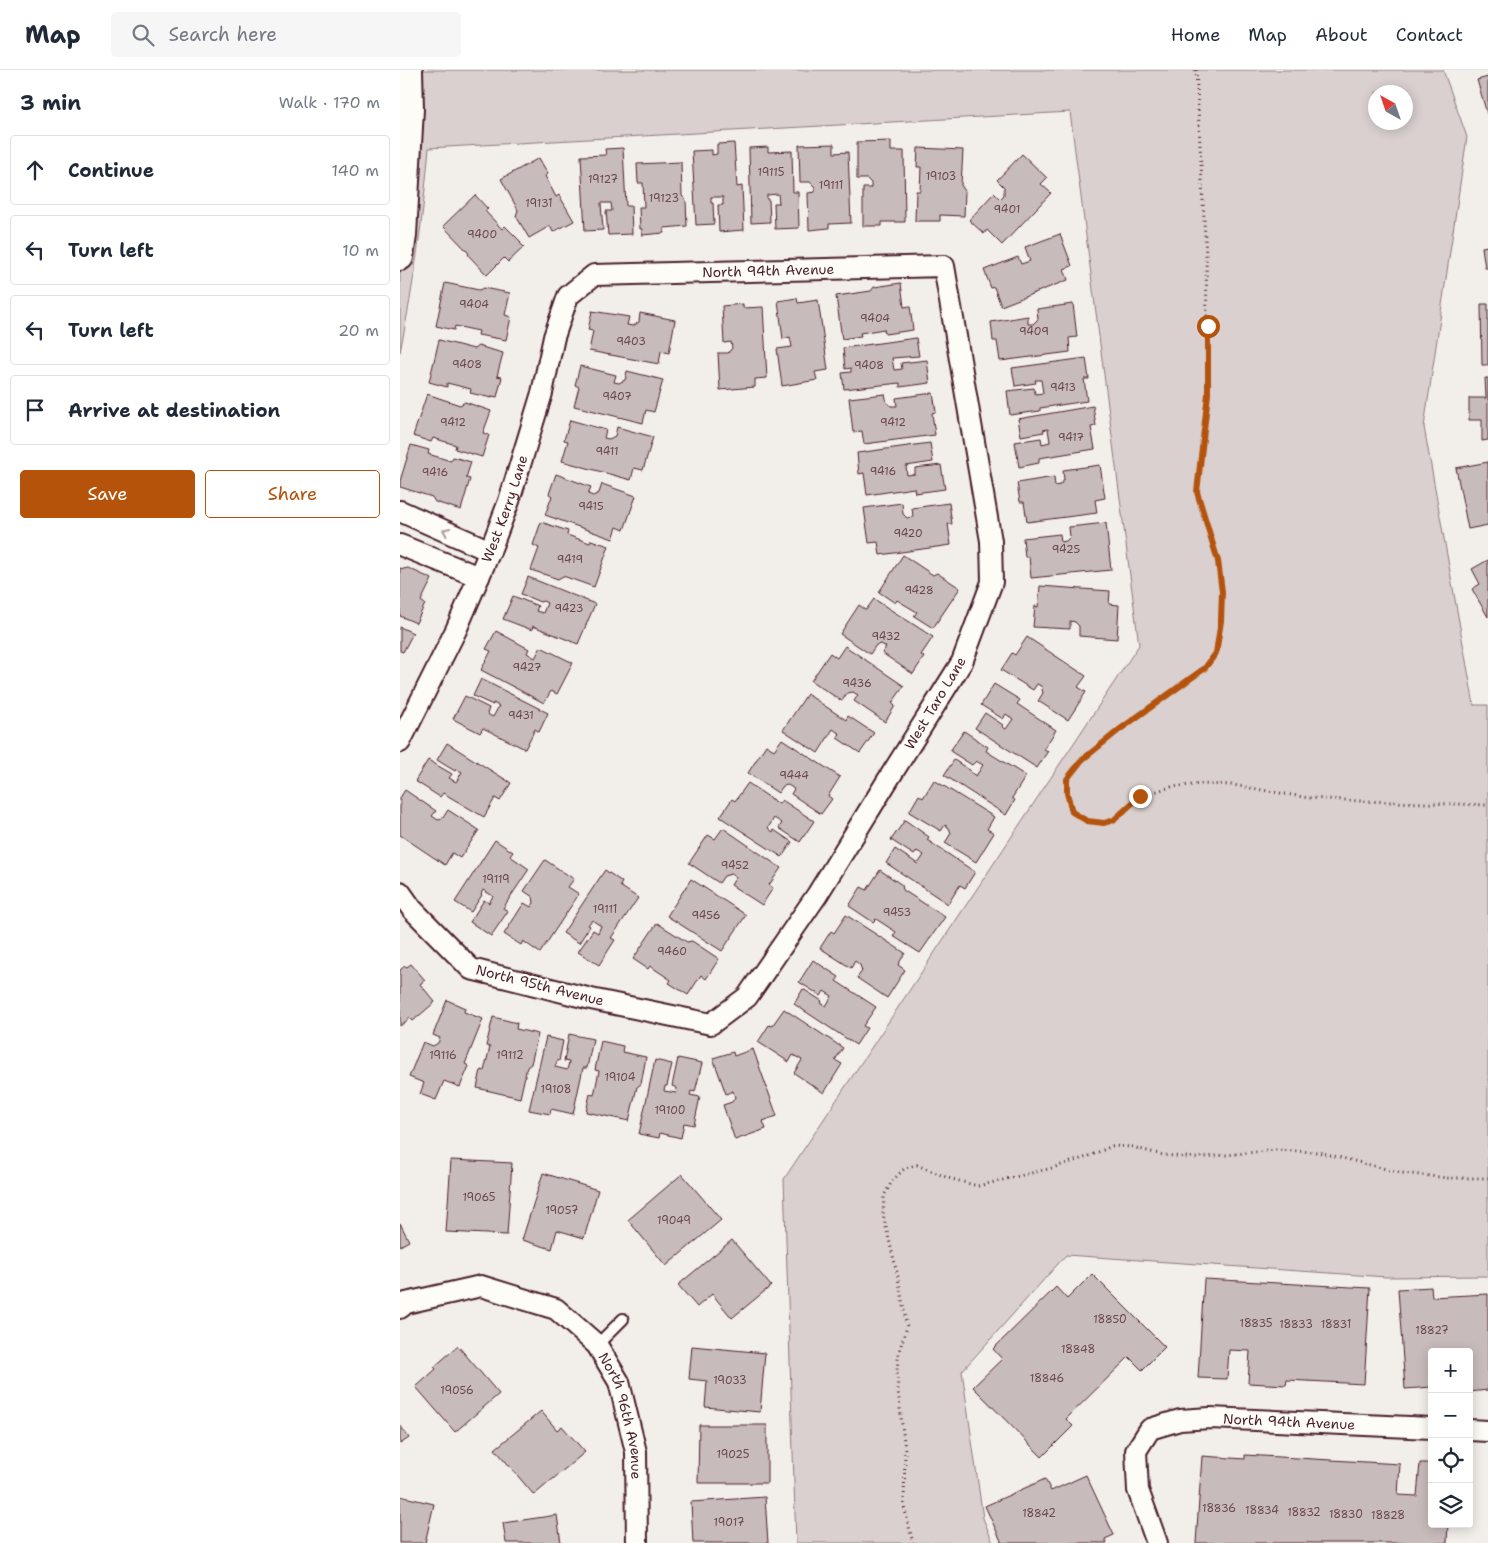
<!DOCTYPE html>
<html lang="en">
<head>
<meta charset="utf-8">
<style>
  :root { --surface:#fff; --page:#f6f6f7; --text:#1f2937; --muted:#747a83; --line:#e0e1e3; --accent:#b45309 }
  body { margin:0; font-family:"Shantell Sans",sans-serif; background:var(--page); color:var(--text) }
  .controls { position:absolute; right:15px; bottom:15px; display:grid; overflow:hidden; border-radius:5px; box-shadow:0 2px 12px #0003 }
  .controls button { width:45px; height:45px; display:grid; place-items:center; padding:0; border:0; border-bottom:1px solid var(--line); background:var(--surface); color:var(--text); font:25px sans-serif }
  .compass { position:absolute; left:968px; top:15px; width:45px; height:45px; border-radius:50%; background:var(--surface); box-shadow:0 2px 12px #0003; rotate:320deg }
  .stop { position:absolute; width:15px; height:15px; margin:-11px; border:4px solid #b45309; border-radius:50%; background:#fff }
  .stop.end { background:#b45309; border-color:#fff; box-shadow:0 1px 5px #0008 }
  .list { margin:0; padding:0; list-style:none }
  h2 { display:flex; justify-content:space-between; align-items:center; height:65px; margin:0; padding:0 20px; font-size:21px }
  h2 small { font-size:16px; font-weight:400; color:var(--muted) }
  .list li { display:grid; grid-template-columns:32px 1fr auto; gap:15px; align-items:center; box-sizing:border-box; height:70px; margin:0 10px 10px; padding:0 10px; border:1px solid var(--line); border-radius:5px }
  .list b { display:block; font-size:19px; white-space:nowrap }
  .list em { font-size:16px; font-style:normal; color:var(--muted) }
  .actions { display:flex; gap:10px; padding:15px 20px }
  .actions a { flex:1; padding:11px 0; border:1px solid var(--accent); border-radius:5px; text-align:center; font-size:18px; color:var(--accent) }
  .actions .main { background:var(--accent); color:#fff }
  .icon { flex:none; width:28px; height:28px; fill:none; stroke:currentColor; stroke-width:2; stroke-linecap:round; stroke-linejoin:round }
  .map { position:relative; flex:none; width:1088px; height:1473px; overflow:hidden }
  header { display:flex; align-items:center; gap:30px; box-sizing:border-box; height:70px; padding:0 25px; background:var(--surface); border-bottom:1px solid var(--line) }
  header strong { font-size:24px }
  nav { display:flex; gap:28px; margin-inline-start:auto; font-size:18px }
  .search { width:350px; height:45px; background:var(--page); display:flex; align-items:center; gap:12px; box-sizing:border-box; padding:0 18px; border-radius:5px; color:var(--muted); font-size:19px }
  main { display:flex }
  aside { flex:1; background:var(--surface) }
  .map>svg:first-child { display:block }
</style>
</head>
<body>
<header>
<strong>Map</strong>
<div class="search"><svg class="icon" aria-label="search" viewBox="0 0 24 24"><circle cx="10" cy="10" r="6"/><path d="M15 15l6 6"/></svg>Search here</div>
<nav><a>Home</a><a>Map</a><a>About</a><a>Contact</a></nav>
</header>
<main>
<aside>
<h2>3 min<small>Walk · 170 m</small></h2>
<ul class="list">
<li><svg class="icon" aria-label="ahead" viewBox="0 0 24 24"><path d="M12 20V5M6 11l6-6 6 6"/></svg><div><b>Continue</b></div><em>140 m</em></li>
<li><svg class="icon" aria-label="left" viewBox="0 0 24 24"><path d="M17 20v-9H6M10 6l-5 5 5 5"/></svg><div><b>Turn left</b></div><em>10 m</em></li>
<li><svg class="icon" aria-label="left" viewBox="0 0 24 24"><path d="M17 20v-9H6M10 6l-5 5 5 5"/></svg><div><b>Turn left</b></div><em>20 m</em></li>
<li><svg class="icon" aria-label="arrive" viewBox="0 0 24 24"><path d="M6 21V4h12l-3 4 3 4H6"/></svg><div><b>Arrive at destination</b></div></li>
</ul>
<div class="actions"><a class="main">Save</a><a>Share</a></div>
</aside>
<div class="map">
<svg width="1088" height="1473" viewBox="0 0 1088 1473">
  <rect width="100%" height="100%" fill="#f2efeb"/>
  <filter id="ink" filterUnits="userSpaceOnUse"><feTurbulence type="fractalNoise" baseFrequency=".02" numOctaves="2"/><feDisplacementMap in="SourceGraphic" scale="10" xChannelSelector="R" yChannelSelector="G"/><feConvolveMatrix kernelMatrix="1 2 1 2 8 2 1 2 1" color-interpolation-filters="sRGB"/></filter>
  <g filter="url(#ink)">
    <path fill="#d9d0cf" stroke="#92787d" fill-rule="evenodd" d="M0,0h1043l24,67 -43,290 50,278h14v571l-101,1 -321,-22 -104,116 21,147 10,25h-197l-12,-364 355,-534 -69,-533 -641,36c-6,69 -15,137 -29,204zM976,22h30v30h-30z"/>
    <path fill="#c8bbbb" stroke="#4a1f2b" d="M1088,7v40l-11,-37z
      M491,71v10h13l1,71h-23v4h-19v-38h8v-5l-4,-4h-10v-37z
      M334,73l3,44 5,-1 2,44 -25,2 -1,-27h5v-8h-12v6h2l1,21 -18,1 -4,-74 20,-1v5l5,-1v-10z
      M434,74v9l14,-1 3,71 -22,1v4l-20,2 -1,-37 7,-1v-5l-5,-5h-10l-1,-37z
      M368,77v5l24,-1 1,41h5l1,36 -24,1 -1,-26h5l-1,-9 -11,1v5h2l1,22 -19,1 -2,-75z
      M223,78l3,58h5l1,28 -24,1 -2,-24h6l-1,-8h-10l2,27 -18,1 -4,-75 25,-1 -1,-6z
      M518,78l45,2 -2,35 4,6 -1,25 -24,-1v6h-25l1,-30h4l1,-24h-4z
      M622,84l25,24 -6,6 10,9 -49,52 -15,-15 -3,4 -15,-14 25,-27 6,6 4,-4v-8l-7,-7z
      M139,88l9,16 -3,2 11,21 3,-2 15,26 -21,11 -3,-6 -21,12 -13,-22 2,-6 -17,-31z
      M281,92l1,34 4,4 1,26 -23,2v5l-22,2v-6h-2l-1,-22h5l-1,-24h-5l-1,-19z
      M75,125l13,14 -3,2 17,18 3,-3 16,16 -1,1 4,4 -16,15 -4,-4 -17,17 -18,-19 -1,-4 -25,-26z
      M660,164l12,32 -8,3 4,11 -67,26 -7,-19 -3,1 -7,-18 34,-13 3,7 9,-3 -5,-14z
      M1088,176v22h-3l-3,-21z
      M45,213l34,7 4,-2 27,5 -5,22 6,2 -5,23 -28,-5 1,-4 -24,-5 -1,4 -18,-4z
      M501,213l3,24 6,-1 3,24 -28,4 -1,-5 -24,4 1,3 -19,3 -6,-43 35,-5 3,-4z
      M397,228l1,5 20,-3 10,70 -13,2 2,8 -35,6 -5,-37 15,-2 -2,-10 -7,2 -5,-38z
      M343,234v4l20,-1 4,71 -12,1v8l-35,3 -2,-37h10l4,-5 -1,-6 -7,1 -2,-37z
      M673,234l4,33 -8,1 1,14 -70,9 -3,-20h-4l-2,-19 37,-6v8h5l5,-5 -1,-10z
      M1081,234h7v61h-6z
      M192,241l37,6 -2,8 6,1 6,-4 1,-9 35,7 -6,33 -8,-2 -2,13 -70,-13 4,-20 -5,-1z
      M516,268l3,18 -27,2 2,12 8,-1 -1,-6 26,-3 3,23 -30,4v-4l-56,6 -2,-16 9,-1v-4l-6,1 -2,-21z
      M39,270l35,9 4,-3 25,7 -6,23 5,1 -5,20 -5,-1v2l-22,-5 1,-4 -24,-6v4l-18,-5z
      M686,288l3,21h-5l3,22 -47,7v3l-30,4 -3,-24 27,-3 1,6 8,-1 -2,-13h-6l1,3 -21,3 -3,-18z
      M180,296l36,9 -2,7 5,1 6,-3 2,-9 36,9 -9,32 -8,-2 -3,13 -69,-17 5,-19 -4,-2z
      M1085,308h3v62l-6,1v-21h-13v-22h17z
      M533,323l3,19 -4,1 3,22 -71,9 -2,-13 -9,1 -4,-34 36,-4 2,9 4,3h6l-1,-8z
      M27,324l33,11 5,-3 26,9 -8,22 6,2 -7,22 -27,-8 1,-4 -23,-7 -2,4 -18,-6z
      M693,336l3,20 -5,1 4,22 -56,9v5l-20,4 -4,-25 26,-4 1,6 8,-2 -2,-13 -5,1 1,2 -23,4 -3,-17z
      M170,350l36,10 -2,8 5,1 6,-3 2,-9 36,10 -10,33 -9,-2 -3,12 -69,-19 6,-20 -4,-1z
      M530,373l3,19 -27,4 1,9 8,-1v-6l26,-3 4,24 -30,4 -1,-5 -47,7 -3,-22 -5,1 -2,-21z
      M11,375l18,5 -1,4 23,7 2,-4 18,5 -5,16 4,1 -9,31 -26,-8 -3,-5 -32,-10v-6z
      M1088,392v63l-20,4 -12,-61z
      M700,395l5,33 -10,2 2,13 -70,9 -3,-20h-4l-3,-19 37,-6 1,9 5,-1 4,-5 -1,-10z
      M156,404l35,13 -3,7 5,2 6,-3 3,-9 34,12 -12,34 -7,-3 -4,12 -68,-24 7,-19 -3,-2z
      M502,433l1,11 4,4 6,-1 -1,-9 37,-5 3,21h-4l3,21 -71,10 -2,-13 -9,1 -5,-35z
      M141,452l27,9 -1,4 23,8 1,-3 18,6 -15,41 -31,-11 -5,3 -27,-9 8,-22 -6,-3z
      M706,453l5,47 -80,8 -2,-21h-4l-2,-19 37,-4 1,8 5,-1 4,-4 -1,-10z
      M503,485l30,20 4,-2 23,15 -27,40 -19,-12 3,-4 -20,-12 -2,3 -16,-11z
      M1088,490v57l-16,-28 8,-5 -8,-15z
      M0,498l4,1 4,-1 24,11 -11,22 4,3 -9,19 -16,-7z
      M128,507l67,27 -17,40 -45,-18 -1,4 -29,-11 10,-23 25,10 -2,5 7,2 4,-10 -4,-2 -3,1 -19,-8z
      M640,516l70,5 -1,13 10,1 -2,34 -38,-3v-10l-4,-4 -5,-1v8l-37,-2 2,-21 3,1z
      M474,529l59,38 -12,18 3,2 -11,17 -31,-21 4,-6 -5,-3 -5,1 -6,9 -30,-20 19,-29 7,5z
      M0,557l13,6 -10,19 -3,-1z
      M96,561l33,18 -2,4 8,5 6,-11 32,16 -16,31 -6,-3 -7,12 -63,-33 10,-19 -5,-2z
      M627,567l59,39 -8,11 8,5 -18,28 -30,-19 5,-8 -2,-7 -4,-2 -4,6 -32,-20 11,-17 3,2z
      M445,576l59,40 -12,17 3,3 -10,16 -31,-21 4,-6 -5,-3 -6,1 -5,8 -31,-20 19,-28 7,5z
      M81,609l67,34 -9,19 -4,-3 -10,20 -42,-21 -3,5 -27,-14 12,-23 24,12 -2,6 6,3 6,-11 -6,-3v2l-20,-9z
      M594,614l26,16 -3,4 39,26 -12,19 4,2 -11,17 -62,-40 10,-15 18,12 -1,2 4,2 7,-10 -7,-5 -3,5 -22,-14z
      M407,624l39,26 2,-4 26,17 -14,20 -23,-15 3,-4 -7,-5 -15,24 -35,-23z
      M564,661l24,16 -2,4 40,25 -14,22 3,2 -9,15 -62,-40 10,-15 17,11 -1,1 6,4 7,-11 -7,-4 -4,4 -22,-14z
      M382,669l58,38 -12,19 4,3 -11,15 -30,-20 3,-5 -6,-4 -5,1 -5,7 -30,-20 18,-28 8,5z
      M47,673l64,40 -11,18 -5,-3 -11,19 -41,-24 -3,4 -25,-16 13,-21 24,14 -3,4 7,4 6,-10 -6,-3 -1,2 -18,-11z
      M534,710l60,37 -7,12 7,4 -18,29 -31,-19 6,-10 -2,-5 -4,-3 -4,6 -32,-19 10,-17 4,3z
      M348,713l31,21 3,-4 32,21 -14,21 -21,-14 3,-5 -8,-5 -6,10 5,4 1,-2 18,12 -10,15 -62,-40 12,-18 3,2z
      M5,720l31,21 -4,5 6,4 4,-1 6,-9 31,20 -19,28 -8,-5 -7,12 -45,-30v-37z
      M505,750l24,17 -2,3 48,32 -10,16 -5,-3 -12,19 -62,-41 9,-14 23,15 6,-9 -7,-4 -3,4 -23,-15z
      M323,758l58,40 -12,17 4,3 -11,17 -31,-20 5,-8 -5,-3 -7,2 -5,7 -30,-20 19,-28 7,4z
      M95,770l18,12 -3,4 19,13 -26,39 5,3 -17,25 -21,-14 14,-22 5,3 4,-7 -10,-6 -2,4 1,1 -11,17 -16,-10z
      M145,790l29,19 -6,8 11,7 -39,59 -17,-12 -2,4 -17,-11 20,-31 7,4 3,-4 -1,-6 -9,-6z
      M205,800l17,12 -2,4 18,12 -27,40 4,2 -16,25 -21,-13 15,-22 5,3 3,-7 -9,-6 -4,5 2,1 -11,17 -16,-10z
      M480,800l22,15 1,5 42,27 -25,36 -27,-17 3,-4 -20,-13 -3,3 -24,-16 12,-19 6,3z
      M291,809l55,36 -24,36 -55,-35z
      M446,845l59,38 -7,12 7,5 -18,28 -30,-20 5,-7 -2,-6 -5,-4 -4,7 -31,-20 11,-17 3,2z
      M257,853l30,19 5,-1 27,18 -13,20 -5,-4 -13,20 -19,-12 2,-3 -21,-14 -2,3 -15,-10z
      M413,890l26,17 -3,4 40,26 -13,19 4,2 -11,17 -62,-41 9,-15 19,12 -1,2 5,3 6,-10 -8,-5 -3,5 -22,-14z
      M11,894l14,16 -5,4 15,18 -22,19 -3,-3 -10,8v-56l5,-4 2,1z
      M47,930l18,8 -1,4 19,7 -18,45 4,2 -9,21 -16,-6 -8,19 -16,-6 4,-11 -15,-6 14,-35 10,4 5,-3 2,-5 -7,-3z
      M384,939l59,39 -8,12 7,4 -18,29 -30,-20 8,-13 -9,-5 -4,7 -31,-20 11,-17 3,1z
      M93,947l24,6 -1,6 22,5 -7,30 -4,3 -7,31 -43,-10 4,-18 3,1 6,-24 -4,-1z
      M169,964l24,5 -6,29h-4l-10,46 -22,-5 -1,5 -21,-4 17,-73 17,4 -4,20h-2l-2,6 12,3 2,-8 -5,-1z
      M201,971l22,5 -1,6 24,5 -5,27 -4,3 -8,34 -43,-9 4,-18 4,1 5,-24 -4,-1z
      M353,979l24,67 -14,5 3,8 -31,11 -12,-35 9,-3 3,-5 -2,-6 -7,3 -13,-36 20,-6 1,4z
      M278,988l24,5 -7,29 -4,-1 -1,4 10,2 -6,28 -10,-2 -3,15 -21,-5 -1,5 -20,-4 16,-74 17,4 -5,22h-2l-1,5 12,2 1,-5 -5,-2z
      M51,1090l61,3 -5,72 -61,-3z
      M143,1103l55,17 -14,48 -27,-8 -5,19 -30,-9z
      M282,1104l39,46 -55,46 -38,-46z
      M0,1153l9,18 -9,5z
      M332,1170l39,46 -39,32 -20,-24 -15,13 -19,-22z
      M692,1204l73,73 -23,23 -13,-13 -63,62 7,7 -31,31 -69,-70 29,-28 -9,-10 63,-62 11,12z
      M804,1209l166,9 -6,96 -77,-4 -1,5 -38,-2 2,-32 -21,-1 -2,29 -29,-1z
      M1031,1217l1,10 56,-3v96l-19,2v-40h-37v35l-27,2 -7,-100z
      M58,1276l41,48 -44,38 -39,-45 20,-18 -2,-2z
      M292,1276l73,7 -5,59 -55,-5 2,-26 -18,-2z
      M141,1341l16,19 5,-4 23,26 -51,43 -39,-46z
      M0,1355l9,13 -9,6z
      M299,1355h68v58h-69z
      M845,1385l155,9 -2,31 19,1 3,-33h12v61h16l-1,19h-251l6,-87 43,3z
      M686,1405l28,60 -9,4 2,4h-105l-17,-37 60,-27 6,12z
      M0,1426l34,8 -9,39h-25z
      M365,1427l3,46h-75l-2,-41z
      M157,1445l4,28h-55l-3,-20z"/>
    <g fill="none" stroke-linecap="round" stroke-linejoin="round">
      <g stroke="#4a1f2b" stroke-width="14">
        <path id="service" d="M197,1275l26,-26"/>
      </g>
      <g stroke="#4a1f2b" stroke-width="24">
        <g id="minor">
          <path d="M0,441l90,40"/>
          <path d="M0,475l79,32"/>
          <path id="s1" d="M0,672l56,-112 34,-79 19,-50 33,-108 12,-56 14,-41 26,-21 350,-9 47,275 1,41 -30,80 -76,121 -69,112 -70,102 -36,27 -120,-25 -120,-30 -59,-60 -12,-17"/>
          <path id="s2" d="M0,1238l6,-5 75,-17 75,23 41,36 22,37 17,70 1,91"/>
          <path d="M1069,1360l19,1"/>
          <path id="s3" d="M757,1473l-19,-53 -2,-39 14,-22 30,-9 30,-2 222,10"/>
        </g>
      </g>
      <g stroke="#4a1f2b" stroke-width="30">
        <path id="tertiary" d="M0,187l3,-22 7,-126 -1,-39"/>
      </g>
      <path stroke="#4a1f2b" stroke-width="3" stroke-dasharray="1 4" stroke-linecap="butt" d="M796,0l10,186 2,138 -11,98 21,69 4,31 -1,29 -5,32 -11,15 -86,62 -37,30 -15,19v14l6,19 14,9 17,2 11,-3 25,-24 31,-9 30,-3 32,1 76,13 52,3 127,4
        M513,1473l-9,-37 1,-56 -7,-59 -1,-21 2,-19 8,-24 -10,-55 -14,-57 1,-19 8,-15 13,-13 12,-3 31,13 30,8 74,-18 35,-11 25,-11 20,1 31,8 33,3 80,-8 42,2 84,21 46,5h40"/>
      <use href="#service" stroke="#fdfcf7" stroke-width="10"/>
      <use href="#minor" stroke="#fdfcf7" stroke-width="20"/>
      <use href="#tertiary" stroke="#fdfcf7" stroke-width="26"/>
    </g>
    <defs><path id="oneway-chevron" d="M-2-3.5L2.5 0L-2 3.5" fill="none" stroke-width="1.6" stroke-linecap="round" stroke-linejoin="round" transform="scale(1.25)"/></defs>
    <use stroke="#ac999b" href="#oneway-chevron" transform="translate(46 461) rotate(-156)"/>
  </g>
  <g fill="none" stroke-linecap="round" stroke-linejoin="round" filter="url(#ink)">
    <path stroke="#b45309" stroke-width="6" d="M740,726l-26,24 -10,3 -17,-2 -15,-9 -5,-19v-14l15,-19 37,-30 86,-62 11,-15 5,-32 1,-29 -4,-31 -21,-69 11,-98v-68"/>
  </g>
  <g text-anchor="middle" stroke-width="4.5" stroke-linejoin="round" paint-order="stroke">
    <g font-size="11" fill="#6a464f">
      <text x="371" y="106">19115</text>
      <text x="541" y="110">19103</text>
      <text x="203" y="113">19127</text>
      <text x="431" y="119">19111</text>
      <text x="264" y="132">19123</text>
      <text x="139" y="137">19131</text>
      <text x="607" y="143">9401</text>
      <text x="82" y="168">9400</text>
      <text x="74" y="238">9404</text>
      <text x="475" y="252">9404</text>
      <text x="634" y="265">9409</text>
      <text x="231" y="275">9403</text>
      <text x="67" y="298">9408</text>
      <text x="469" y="299">9408</text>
      <text x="663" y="321">9413</text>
      <text x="217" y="330">9407</text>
      <text x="53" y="356">9412</text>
      <text x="493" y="356">9412</text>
      <text x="671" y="371">9417</text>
      <text x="207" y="385">9411</text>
      <text x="483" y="405">9416</text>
      <text x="35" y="406">9416</text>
      <text x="191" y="440">9415</text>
      <text x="508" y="467">9420</text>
      <text x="666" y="483">9425</text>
      <text x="170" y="493">9419</text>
      <text x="519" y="524">9428</text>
      <text x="169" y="542">9423</text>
      <text x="486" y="570">9432</text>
      <text x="127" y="601">9427</text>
      <text x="457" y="617">9436</text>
      <text x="121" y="649">9431</text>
      <text x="394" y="709">9444</text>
      <text x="335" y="799">9452</text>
      <text x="96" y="813">19119</text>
      <text x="205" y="843">19111</text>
      <text x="497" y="846">9453</text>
      <text x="306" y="849">9456</text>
      <text x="272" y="885">9460</text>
      <text x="43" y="989">19116</text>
      <text x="110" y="989">19112</text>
      <text x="220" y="1011">19104</text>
      <text x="156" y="1023">19108</text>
      <text x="270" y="1044">19100</text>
      <text x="79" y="1131">19065</text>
      <text x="162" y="1144">19057</text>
      <text x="274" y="1154">19049</text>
      <text x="710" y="1253">18850</text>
      <text x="856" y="1257">18835</text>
      <text x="896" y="1258">18833</text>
      <text x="936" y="1258">18831</text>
      <text x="1032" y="1264">18827</text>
      <text x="678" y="1283">18848</text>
      <text x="647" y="1312">18846</text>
      <text x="330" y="1314">19033</text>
      <text x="57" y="1324">19056</text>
      <text x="333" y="1388">19025</text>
      <text x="819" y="1442">18836</text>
      <text x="862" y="1444">18834</text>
      <text x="904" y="1446">18832</text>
      <text x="639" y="1447">18842</text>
      <text x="946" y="1448">18830</text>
      <text x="988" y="1449">18828</text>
      <text x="329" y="1456">19017</text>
    </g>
    <g font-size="14" fill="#4a1f2b" stroke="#fdfcf7">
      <text dy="5" stroke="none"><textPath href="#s1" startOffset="686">North 94th Avenue</textPath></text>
      <text dy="5" stroke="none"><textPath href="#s1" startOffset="256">West Kerry Lane</textPath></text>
      <text transform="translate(535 633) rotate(-59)" y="5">West Taro Lane</text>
      <text transform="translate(140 915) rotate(14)" y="5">North 95th Avenue</text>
      <text dy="5" stroke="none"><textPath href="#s2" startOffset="294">North 96th Avenue</textPath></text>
      <text dy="5" stroke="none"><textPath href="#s3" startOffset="262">North 94th Avenue</textPath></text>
    </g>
  </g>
</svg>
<div class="controls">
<button>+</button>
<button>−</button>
<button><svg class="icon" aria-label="locate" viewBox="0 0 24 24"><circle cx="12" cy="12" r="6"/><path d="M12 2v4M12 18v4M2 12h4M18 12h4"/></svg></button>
<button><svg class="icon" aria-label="layers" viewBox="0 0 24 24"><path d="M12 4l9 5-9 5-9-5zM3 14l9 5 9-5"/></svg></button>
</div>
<svg class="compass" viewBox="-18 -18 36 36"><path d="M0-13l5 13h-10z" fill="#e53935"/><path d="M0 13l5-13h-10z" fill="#747a83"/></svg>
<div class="stop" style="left:808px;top:256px"></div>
<div class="stop end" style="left:740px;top:726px"></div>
</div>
</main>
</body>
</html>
